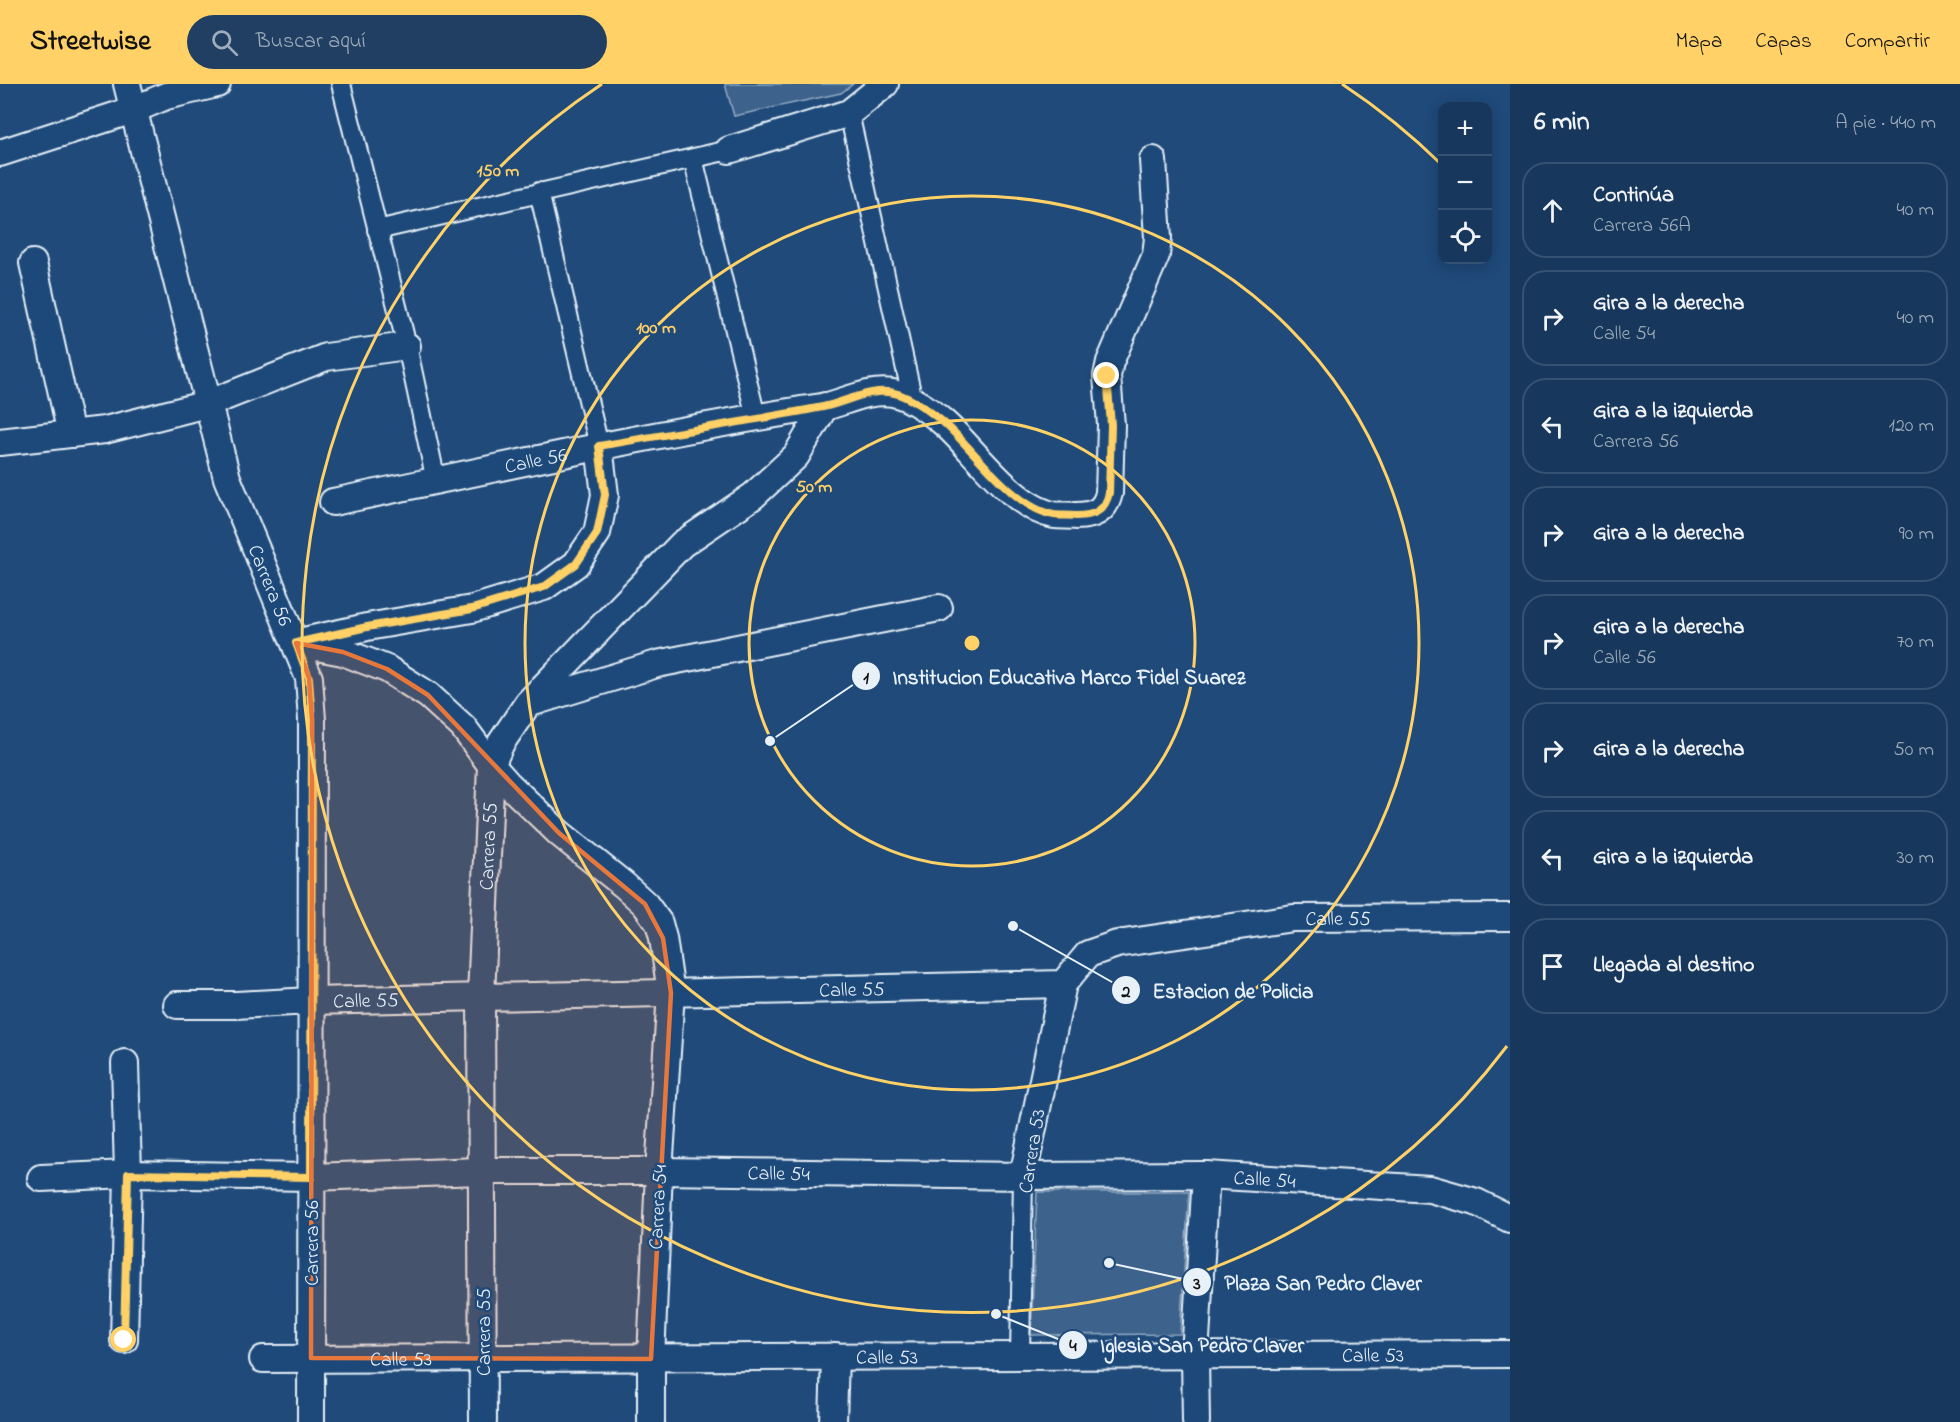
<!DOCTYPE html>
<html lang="es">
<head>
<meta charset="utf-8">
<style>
  :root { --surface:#17385c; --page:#203f62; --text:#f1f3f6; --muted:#9eacbb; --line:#365272; --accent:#ffd166 }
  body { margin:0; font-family:"Indie Flower",sans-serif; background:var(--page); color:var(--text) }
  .controls { position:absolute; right:18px; top:18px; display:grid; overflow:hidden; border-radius:12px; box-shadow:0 3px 15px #0003 }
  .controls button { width:54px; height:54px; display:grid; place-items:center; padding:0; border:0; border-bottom:2px solid var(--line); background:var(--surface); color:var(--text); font:30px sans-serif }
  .stop { position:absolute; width:18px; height:18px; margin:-14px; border:4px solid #ffd166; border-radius:50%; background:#fff }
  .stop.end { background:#ffd166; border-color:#fff; box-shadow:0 2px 6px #0008 }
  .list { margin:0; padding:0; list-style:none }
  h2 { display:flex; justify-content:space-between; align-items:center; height:78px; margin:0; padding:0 24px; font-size:26px }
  h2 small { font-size:20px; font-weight:400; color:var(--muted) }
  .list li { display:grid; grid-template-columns:39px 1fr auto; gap:18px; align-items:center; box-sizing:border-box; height:96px; margin:0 12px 12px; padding:0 12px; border:2px solid var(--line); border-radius:24px }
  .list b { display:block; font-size:22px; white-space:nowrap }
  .list p { margin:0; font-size:20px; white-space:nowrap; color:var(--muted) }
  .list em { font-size:20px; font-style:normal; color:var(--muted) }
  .icon { flex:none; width:33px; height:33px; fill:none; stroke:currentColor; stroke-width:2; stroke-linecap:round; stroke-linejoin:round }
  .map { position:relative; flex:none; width:1510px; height:1338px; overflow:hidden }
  header { display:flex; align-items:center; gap:36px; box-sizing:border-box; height:84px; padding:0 30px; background:var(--accent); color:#111 }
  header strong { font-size:28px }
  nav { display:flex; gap:33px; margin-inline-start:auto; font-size:21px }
  .search { width:420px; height:54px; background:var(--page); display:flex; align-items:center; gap:15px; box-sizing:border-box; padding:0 21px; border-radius:33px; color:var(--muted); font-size:22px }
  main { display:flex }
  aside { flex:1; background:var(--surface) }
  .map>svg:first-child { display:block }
</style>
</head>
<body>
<header>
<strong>Streetwise</strong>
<div class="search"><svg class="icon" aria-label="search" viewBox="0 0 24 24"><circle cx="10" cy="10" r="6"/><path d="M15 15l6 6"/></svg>Buscar aquí</div>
<nav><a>Mapa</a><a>Capas</a><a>Compartir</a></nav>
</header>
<main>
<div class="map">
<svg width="1510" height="1338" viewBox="0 0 1510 1338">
  <rect width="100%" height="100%" fill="#1f4a7a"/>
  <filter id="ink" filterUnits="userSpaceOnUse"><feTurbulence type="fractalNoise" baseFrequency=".0167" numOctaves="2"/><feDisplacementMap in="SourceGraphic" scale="12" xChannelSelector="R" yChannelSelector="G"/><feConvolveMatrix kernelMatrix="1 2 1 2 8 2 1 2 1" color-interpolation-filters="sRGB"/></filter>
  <g filter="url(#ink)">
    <path fill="#3c628c" stroke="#92aac2" stroke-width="1.5" d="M725,0h128l-12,9 -107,23z
      M1037,1108h152l-9,142 -149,1z"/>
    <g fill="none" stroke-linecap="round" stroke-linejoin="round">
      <g stroke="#e8f1f8" stroke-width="22">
        <path id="pedestrian" d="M341,0l66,262 29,135
          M849,29l64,288
          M693,74l63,259
          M539,108l60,254
          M377,146l352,-80
          M1020,1272l3,-180"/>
      </g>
      <g stroke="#e8f1f8" stroke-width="30">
        <g id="minor">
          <path id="s1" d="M127,0l100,394 82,200 3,42 -1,702"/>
          <path d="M729,66l120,-37 36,-29"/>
          <path d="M0,69l133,-43 33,-14 51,-12"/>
          <path d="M33,179l38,171"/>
          <path d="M0,358l105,-12 102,-26 119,-47 81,-11"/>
          <path id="s2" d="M333,418c156,-32 311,-67 468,-92 9,-1 18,-2 27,-4 21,-6 43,-17 65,-13 19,4 37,18 51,30 30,26 69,85 110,92 7,1 15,0 22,1 18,0 29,-5 33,-23l2,-68 -4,-49 3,-14 46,-107 2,-17 -5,-78"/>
          <path d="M304,557l63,-14 105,-18 72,-22 32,-23 21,-31 8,-38 -6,-49"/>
          <path d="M296,559l47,9 44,17 41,26 35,32 28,38 16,18 52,50 65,52 21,19 14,19 4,15 8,55 -12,178 -8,188v63"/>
          <path d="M530,619l127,-39 282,-56"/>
          <path id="s3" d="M177,921h59l75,-4 752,-17 25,-30 29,-10 176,-26 217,-1"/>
          <path d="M1023,1092l40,-192"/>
          <path id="s4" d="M41,1094l87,-4 183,3 170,-6h178l364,5 183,-1 224,14 46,13 34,17"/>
          <path d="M124,1256l4,-166 -3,-111"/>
          <path id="s5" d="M263,1275l1247,-5"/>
          <path id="s6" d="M483,1338l-2,-425 10,-232 10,-22 27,-40 154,-159 71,-48 43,-40 29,-50"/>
          <path d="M833,1338l2,-66"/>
          <path d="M1196,1338l-1,-67 11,-180"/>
        </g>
      </g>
      <use href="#pedestrian" stroke="#1f4a7a" stroke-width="18"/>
      <use href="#minor" stroke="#1f4a7a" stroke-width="26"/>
    </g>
  </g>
  <g fill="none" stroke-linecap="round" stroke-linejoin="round" filter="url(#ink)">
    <path stroke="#ffd166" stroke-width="8" d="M124,1256l4,-166 183,3 1,-457 -3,-42 -13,-35 71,-16 105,-18 72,-22 32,-23 21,-31 8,-38 -6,-49c75,-13 150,-25 224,-39 24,-5 50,-21 75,-13 17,6 32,17 46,29 30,26 69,85 110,92 7,1 15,0 22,1 18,0 29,-5 33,-23l2,-68 -4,-49"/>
  </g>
  <path fill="#e8773b" fill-opacity="0.2" stroke="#e8773b" stroke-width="4.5" stroke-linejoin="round" d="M296,559l47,9 44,17 41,26 131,138 86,71 18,34 8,55 -20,366 -340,-1 1,-638 -3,-42z"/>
  <g fill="none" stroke="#ffd166" stroke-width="3">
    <circle cx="972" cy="559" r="223"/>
    <circle cx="972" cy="559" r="447"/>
    <path d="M1507 962A670 670 0 1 1 602 0M1342 0A670 670 0 0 1 1442 81"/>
  </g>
  <g text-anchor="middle" stroke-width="5" stroke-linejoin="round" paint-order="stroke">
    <g font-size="20" fill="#e8f1f8" stroke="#1f4a7a">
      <text dy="7" stroke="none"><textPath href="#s2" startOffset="207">Calle 56</textPath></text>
      <text dy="7" stroke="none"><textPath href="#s1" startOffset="522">Carrera 56</textPath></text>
      <text dy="7" stroke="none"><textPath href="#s6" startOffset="576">Carrera 55</textPath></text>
      <text dy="7" stroke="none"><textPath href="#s3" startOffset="1179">Calle 55</textPath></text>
      <text dy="7" stroke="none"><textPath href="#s3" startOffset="675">Calle 55</textPath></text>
      <text dy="7" stroke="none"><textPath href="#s3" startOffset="189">Calle 55</textPath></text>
      <text transform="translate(1031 1067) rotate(-81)" y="7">Carrera 53</text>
      <text dy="7" stroke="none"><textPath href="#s4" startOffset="738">Calle 54</textPath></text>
      <text dy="7" stroke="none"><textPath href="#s4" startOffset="1224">Calle 54</textPath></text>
      <text transform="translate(657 1123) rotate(-87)" y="7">Carrera 54</text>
      <text transform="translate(311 1159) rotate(-90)" y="7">Carrera 56</text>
      <text transform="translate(483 1248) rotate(-90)" y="7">Carrera 55</text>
      <text dy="7" stroke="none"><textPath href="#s5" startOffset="1110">Calle 53</textPath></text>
      <text dy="7" stroke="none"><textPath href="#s5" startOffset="624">Calle 53</textPath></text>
      <text dy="7" stroke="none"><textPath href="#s5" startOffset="138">Calle 53</textPath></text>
    </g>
  </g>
  <circle cx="972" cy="559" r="9" fill="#ffd166" stroke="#1f4a7a" stroke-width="3"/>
  <g font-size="18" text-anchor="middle" font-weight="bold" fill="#ffd166" stroke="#1f4a7a" stroke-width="5" stroke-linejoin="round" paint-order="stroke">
    <text x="498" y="92">150 m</text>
    <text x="656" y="249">100 m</text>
    <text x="814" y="408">50 m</text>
  </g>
  <path fill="none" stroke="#e8f1f8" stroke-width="2" d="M770 657L866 592M1013 842L1126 906M1109 1179L1197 1198M996 1230L1073 1261"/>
  <g fill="#e8f1f8" stroke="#1f4a7a" stroke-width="2">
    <circle cx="770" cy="657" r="6"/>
    <circle cx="1013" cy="842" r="6"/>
    <circle cx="1109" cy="1179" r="6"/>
    <circle cx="996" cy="1230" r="6"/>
    <circle cx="866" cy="592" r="15"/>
    <circle cx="1126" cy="906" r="15"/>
    <circle cx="1197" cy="1198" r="15"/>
    <circle cx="1073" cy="1261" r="15"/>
  </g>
  <g font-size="18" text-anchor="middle" font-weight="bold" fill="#111">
    <text x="866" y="599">1</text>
    <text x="1126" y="913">2</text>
    <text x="1197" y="1205">3</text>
    <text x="1073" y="1267">4</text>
  </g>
  <g font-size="21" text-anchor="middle" font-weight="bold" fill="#e8f1f8" stroke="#1f4a7a" stroke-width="5" stroke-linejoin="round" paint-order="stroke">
    <text x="1069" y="600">Institucion Educativa Marco Fidel Suarez</text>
    <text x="1233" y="914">Estacion de Policia</text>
    <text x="1323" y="1206">Plaza San Pedro Claver</text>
    <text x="1202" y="1268">Iglesia San Pedro Claver</text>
  </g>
</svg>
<div class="controls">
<button>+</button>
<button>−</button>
<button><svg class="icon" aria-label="locate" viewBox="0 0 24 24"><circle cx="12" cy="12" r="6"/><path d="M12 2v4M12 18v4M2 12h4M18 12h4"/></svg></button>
</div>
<div class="stop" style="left:124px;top:1256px"></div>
<div class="stop end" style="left:1107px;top:292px"></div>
</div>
<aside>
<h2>6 min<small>A pie · 440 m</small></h2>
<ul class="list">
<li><svg class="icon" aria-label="ahead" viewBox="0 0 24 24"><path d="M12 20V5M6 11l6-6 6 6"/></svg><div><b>Continúa</b><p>Carrera 56A</p></div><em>40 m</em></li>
<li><svg class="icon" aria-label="right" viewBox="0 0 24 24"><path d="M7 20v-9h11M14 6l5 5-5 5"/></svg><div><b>Gira a la derecha</b><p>Calle 54</p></div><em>40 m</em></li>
<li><svg class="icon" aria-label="left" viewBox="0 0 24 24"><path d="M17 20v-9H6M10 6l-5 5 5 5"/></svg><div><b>Gira a la izquierda</b><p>Carrera 56</p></div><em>120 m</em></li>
<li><svg class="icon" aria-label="right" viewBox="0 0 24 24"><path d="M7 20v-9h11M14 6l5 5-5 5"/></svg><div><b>Gira a la derecha</b></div><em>90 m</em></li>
<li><svg class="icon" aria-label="right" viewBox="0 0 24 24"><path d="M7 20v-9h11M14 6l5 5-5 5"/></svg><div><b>Gira a la derecha</b><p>Calle 56</p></div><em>70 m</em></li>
<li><svg class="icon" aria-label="right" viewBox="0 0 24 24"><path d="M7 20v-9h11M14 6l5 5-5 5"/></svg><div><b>Gira a la derecha</b></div><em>50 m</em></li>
<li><svg class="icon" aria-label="left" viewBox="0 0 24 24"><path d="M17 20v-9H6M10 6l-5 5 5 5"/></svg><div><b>Gira a la izquierda</b></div><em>30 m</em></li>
<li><svg class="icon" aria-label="arrive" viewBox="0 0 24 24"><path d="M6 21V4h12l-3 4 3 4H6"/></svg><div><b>Llegada al destino</b></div></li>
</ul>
</aside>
</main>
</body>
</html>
